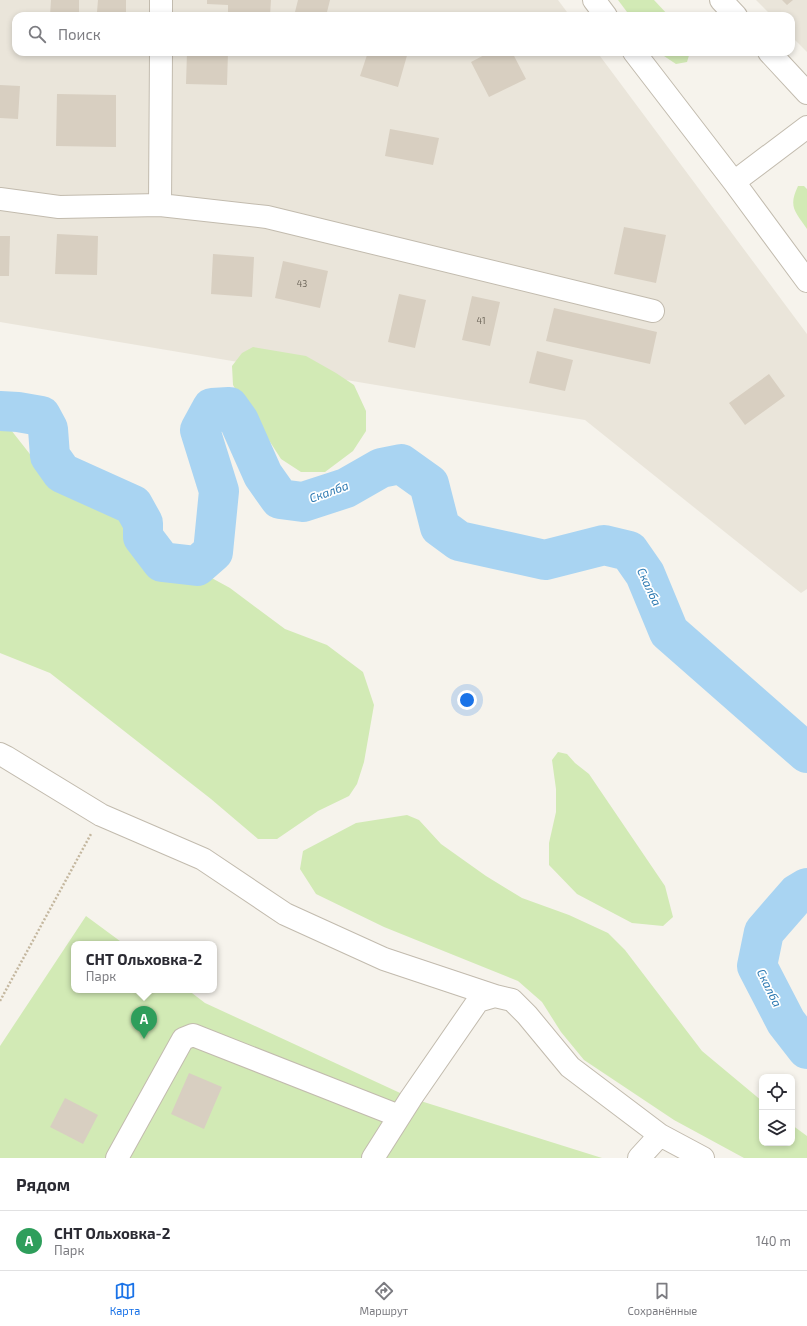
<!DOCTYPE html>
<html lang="ru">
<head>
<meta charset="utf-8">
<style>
  :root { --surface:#fff; --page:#f7f7f7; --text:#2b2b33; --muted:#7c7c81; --line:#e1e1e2; --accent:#1a73e8 }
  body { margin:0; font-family:"Exo 2",sans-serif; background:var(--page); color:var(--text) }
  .controls { position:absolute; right:12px; bottom:12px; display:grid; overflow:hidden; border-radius:8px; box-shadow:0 2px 6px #0003 }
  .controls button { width:36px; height:36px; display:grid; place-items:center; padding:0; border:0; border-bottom:1px solid var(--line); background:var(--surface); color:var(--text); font:20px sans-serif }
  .you { position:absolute; left:467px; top:700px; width:14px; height:14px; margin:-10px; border:3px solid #fff; border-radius:50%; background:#1a73e8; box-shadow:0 0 0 6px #1a73e833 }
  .badge { display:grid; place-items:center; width:26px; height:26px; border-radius:50%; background:var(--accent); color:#fff; font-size:13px; font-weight:700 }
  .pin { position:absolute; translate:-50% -33px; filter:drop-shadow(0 1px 2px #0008) }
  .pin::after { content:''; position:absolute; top:21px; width:14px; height:12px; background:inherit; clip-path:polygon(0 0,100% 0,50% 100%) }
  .popup { position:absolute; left:71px; top:941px; width:146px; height:52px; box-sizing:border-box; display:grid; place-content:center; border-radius:8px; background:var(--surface); filter:drop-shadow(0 1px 3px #0005); font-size:13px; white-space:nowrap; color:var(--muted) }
  .popup b { font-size:15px; color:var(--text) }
  .popup::after { content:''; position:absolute; left:50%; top:100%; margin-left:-8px; border:8px solid transparent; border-top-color:var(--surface) }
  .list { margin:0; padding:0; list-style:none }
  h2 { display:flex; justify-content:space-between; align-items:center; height:52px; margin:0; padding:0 16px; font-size:17px }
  h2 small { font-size:13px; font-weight:400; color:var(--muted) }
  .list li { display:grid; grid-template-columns:26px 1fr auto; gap:12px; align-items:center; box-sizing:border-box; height:60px; padding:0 16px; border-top:1px solid var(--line) }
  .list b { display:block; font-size:15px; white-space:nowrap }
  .list p { margin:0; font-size:13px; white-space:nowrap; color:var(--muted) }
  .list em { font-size:13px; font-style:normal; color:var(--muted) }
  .icon { flex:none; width:22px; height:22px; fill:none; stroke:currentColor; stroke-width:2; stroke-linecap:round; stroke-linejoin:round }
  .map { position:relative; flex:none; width:807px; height:1158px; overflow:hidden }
  .search { position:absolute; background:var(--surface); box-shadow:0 2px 6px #0003; left:12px; right:12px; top:12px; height:44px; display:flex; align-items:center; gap:10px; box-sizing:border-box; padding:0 14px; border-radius:12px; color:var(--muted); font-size:15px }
  .sheet { height:112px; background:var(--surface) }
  nav { display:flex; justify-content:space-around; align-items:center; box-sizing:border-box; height:56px; border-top:1px solid var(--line); background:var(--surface); font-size:11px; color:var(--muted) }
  nav a { display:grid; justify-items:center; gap:2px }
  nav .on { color:var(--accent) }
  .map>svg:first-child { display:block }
</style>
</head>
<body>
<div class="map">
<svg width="807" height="1158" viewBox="0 0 807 1158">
  <rect width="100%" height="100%" fill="#f6f3ec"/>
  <path fill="#eae5da" d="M0,0h558l12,16h-554v36h581l210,282v255l-6,4 -216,-173 -585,-98z
    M756,0h51v52l-16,-16v-20h-19z"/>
  <path fill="#d2eab5" d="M618,0h36l15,16h-39z
    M658,52h32l-3,10 -11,2z
    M798,186h6l3,3v40c-12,-18 -19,-22 -9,-43z
    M253,347l53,9 30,17 18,12 12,26v20l-13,20 -28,21h-24l-20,-13 -16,-25 -12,-23 -13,-14 -7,-12 -1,-19 10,-13z
    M0,428l11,2 22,28 16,16 31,18 16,4 20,8 15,14 1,25 24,32 52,1 22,12 55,41 42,16 36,27 11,33 -10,57 -7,22 -8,12 -31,15 -41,28h-19l-47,-40 -161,-126 -50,-20z
    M558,752l9,2 8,9 14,11 76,112 8,31 -10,9 -31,-3 -55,-29 -28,-29v-22l7,-31v-23l-4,-29z
    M407,815l12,5 22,24 45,32 36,22 47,17 39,18 17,17 77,101 60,50v42h30v-18l15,11v22h-63l-70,-38 -90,-60 -23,-28 -19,-30 -24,-21 -134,-54 -68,-33 -16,-25 3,-18 53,-28z
    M86,916l38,28h-50v46h114l17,13 206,95 191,60h-602v-112z"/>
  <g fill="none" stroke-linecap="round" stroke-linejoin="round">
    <path stroke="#a9d4f2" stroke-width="40" d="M0,411l18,1 23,4 7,13 2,27 12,17 71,32 10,18v14l19,25 35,4 16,-14 6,-61 -19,-61 12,-22 17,-1 10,14 24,54 17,24 23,3 43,-14 35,-20 20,-4 28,20 11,43 19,14 86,19 59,-15 25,6 16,23 24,58 138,121
      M807,888l-10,6 -33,38 -7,34 29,56 21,27"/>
  </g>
  <path fill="#d8cfc1" d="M51,0h28v16h-29z
    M98,0h28v13l-29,-1z
    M207,0h64l-1,16h-42v-11l-21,-1z
    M298,0h32l-4,16h-32z
    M782,0h11l-6,5z
    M187,52h41l-1,33 -41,-1z
    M368,52h40l-10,35 -38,-11z
    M490,52h22l14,27 -37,18 -18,-35z
    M0,85l20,1 -2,33 -18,-1z
    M57,94l59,1v52l-60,-1z
    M390,129l49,9 -6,27 -48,-9z
    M624,227l42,8 -10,48 -42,-9z
    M57,234l41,2 -1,39 -42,-1z
    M0,236h10l-1,40h-9z
    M213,254l41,3 -2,40 -41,-3z
    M283,261l45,10 -8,37 -45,-10z
    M399,294l27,6 -11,48 -27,-6z
    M472,296l28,6 -10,44 -28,-6z
    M554,308l103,24 -7,32 -104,-23z
    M537,351l36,9 -8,31 -36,-8z
    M769,374l16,22 -40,29 -16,-22z
    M189,1073l33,14 -18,42 -33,-15z
    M65,1098l33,17 -15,29 -33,-17z"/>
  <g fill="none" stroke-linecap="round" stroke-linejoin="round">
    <g stroke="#c2bbae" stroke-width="24">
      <path id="minor" d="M594,0l12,16
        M721,0l15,16
        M161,16v-16
        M634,52l100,130 73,99
        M769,52l38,41
        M734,182l73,-55
        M0,199l59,8 101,-2 107,12 386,94
        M160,205l1,-153
        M0,754l6,3 95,58 102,44 82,55 99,45 111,37
        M117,1158l66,-119 10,-4 206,81
        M373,1158l38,-60 67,-97 17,-5 17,4 15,15 43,52 90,68 43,23
        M639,1158l21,-23"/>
    </g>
    <path stroke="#c4b79f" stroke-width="2.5" stroke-dasharray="2 2" stroke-linecap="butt" d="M0,1001l91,-167"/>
    <use href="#minor" stroke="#fff" stroke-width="22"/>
  </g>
  <g text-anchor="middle" stroke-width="3.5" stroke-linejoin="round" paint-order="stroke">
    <g font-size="9" fill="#6e675b">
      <text x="302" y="287">43</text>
      <text x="481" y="324">41</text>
    </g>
    <g font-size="12" font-style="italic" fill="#2e7ab2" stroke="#fff">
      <text transform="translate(329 492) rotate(-20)" y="4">Скалба</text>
      <text transform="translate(649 587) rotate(65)" y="4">Скалба</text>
      <text transform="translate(769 988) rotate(64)" y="4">Скалба</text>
    </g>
  </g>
</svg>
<div class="controls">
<button><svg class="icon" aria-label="locate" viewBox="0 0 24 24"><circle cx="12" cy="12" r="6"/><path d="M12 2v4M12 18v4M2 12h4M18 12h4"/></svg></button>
<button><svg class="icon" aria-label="layers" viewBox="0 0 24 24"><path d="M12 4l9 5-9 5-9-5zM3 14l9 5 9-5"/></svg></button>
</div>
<div class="you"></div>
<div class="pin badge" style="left:144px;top:1039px;background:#2e9e5b">A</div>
<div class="popup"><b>СНТ Ольховка-2</b>Парк</div>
<div class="search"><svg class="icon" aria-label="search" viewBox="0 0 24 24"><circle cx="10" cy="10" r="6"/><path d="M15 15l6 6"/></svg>Поиск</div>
</div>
<section class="sheet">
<h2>Рядом<small></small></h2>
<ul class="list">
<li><span class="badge" style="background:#2e9e5b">A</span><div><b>СНТ Ольховка-2</b><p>Парк</p></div><em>140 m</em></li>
</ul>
</section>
<nav>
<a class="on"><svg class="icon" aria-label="map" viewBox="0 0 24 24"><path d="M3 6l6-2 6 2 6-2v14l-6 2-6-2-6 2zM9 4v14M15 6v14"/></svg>Карта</a>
<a><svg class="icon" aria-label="directions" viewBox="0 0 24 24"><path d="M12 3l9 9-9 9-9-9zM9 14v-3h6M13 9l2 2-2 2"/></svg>Маршрут</a>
<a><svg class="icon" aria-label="saved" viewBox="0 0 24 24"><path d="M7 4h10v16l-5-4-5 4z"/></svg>Сохранённые</a>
</nav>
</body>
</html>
